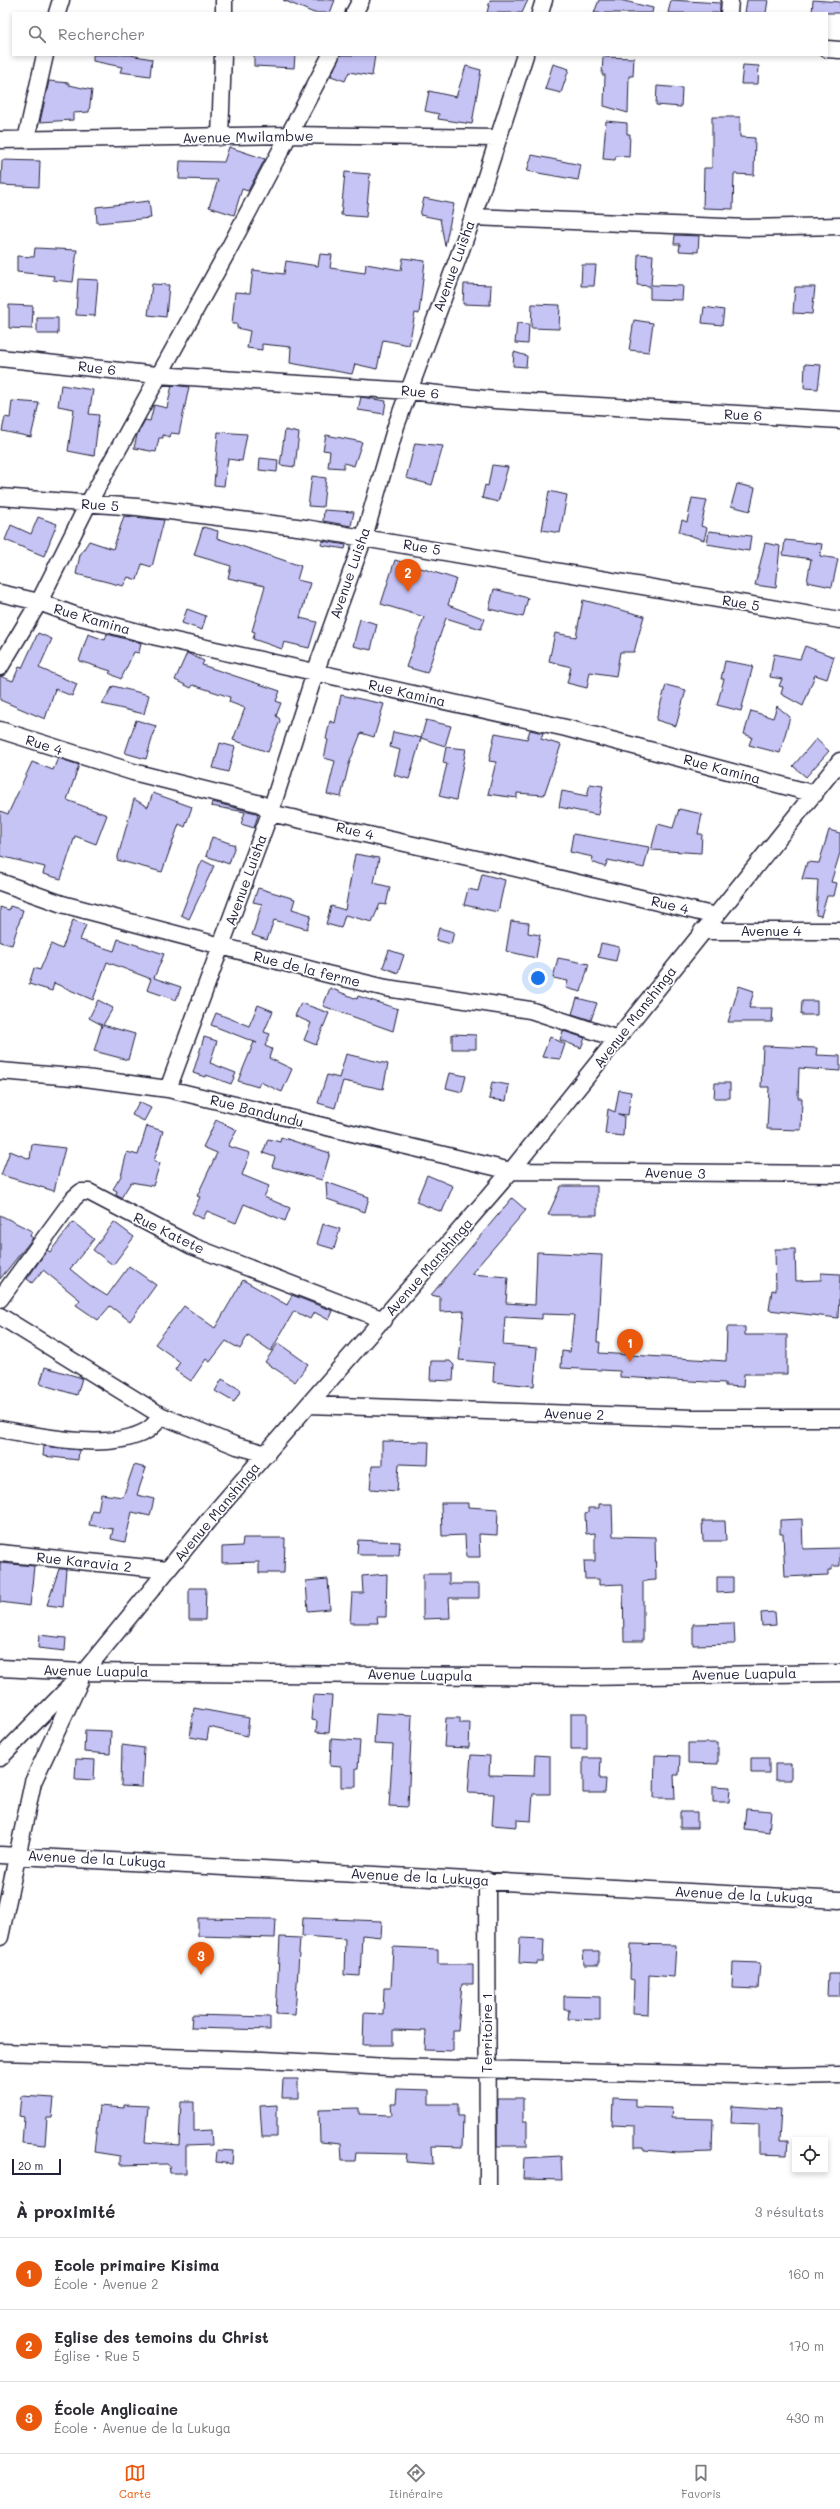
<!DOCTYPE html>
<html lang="fr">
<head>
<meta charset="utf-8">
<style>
  :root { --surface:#fff; --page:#f7f7f7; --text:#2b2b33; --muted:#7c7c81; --line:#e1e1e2; --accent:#ea580c }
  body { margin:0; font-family:Mali,sans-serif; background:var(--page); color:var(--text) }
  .controls { position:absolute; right:12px; bottom:12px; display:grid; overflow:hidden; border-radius:0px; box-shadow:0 2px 6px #0003 }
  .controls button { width:36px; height:36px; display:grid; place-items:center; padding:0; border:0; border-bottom:1px solid var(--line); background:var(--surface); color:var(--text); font:20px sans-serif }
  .scale { position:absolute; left:12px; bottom:10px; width:49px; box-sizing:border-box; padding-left:4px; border:2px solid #22223b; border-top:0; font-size:11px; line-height:14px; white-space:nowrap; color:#22223b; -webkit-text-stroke:3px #fff; paint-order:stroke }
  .you { position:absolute; left:538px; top:978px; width:14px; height:14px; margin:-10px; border:3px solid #fff; border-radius:50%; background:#1a73e8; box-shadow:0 0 0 6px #1a73e833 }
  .badge { display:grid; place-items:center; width:26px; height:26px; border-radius:50%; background:var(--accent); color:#fff; font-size:13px; font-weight:700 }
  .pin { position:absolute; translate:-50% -33px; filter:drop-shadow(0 1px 2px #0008) }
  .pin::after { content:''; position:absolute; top:21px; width:14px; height:12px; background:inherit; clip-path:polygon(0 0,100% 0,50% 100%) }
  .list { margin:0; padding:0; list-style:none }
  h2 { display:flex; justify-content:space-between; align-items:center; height:52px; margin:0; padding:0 16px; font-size:17px }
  h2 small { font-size:13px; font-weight:400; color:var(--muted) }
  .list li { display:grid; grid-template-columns:26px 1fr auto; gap:12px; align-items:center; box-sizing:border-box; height:72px; padding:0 16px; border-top:1px solid var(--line) }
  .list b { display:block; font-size:15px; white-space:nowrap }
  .list p { margin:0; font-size:13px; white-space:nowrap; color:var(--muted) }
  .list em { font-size:13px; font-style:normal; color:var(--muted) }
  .icon { flex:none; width:22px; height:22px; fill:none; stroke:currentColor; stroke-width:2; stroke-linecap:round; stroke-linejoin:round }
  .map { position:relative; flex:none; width:840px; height:2185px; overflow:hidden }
  .search { position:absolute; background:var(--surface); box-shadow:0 2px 6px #0003; left:12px; right:12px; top:12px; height:44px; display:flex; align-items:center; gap:10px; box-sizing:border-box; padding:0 14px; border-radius:0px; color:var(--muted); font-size:15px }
  .sheet { height:268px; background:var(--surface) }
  nav { display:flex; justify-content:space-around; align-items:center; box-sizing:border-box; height:56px; border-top:1px solid var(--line); background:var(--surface); font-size:11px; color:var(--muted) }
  nav a { display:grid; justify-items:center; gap:2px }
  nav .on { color:var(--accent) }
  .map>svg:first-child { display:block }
</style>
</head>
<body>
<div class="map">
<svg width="840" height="2185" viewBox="0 0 840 2185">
  <rect width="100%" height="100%" fill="#fff"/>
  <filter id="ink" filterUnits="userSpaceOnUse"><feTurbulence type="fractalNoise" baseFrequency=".025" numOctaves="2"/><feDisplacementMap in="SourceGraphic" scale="8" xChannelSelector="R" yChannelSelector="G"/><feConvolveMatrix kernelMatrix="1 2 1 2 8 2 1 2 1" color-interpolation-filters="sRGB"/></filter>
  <g filter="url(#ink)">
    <path fill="#c6c3f5" stroke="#22223b" d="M283,0h52l-5,13h-16z
      M490,0h38l-6,13h-35z
      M599,0h21l33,8 -1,5h-58z
      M671,0l49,3v10h-52z
      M747,0h21l-2,13h-21z
      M813,0l27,2v11h-28z
      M93,55h37l22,4 -2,17 -30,-4 2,-5 -29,-6z
      M254,55h41l-1,13 -40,-2z
      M340,55h35l-3,21 -23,-4 -4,9 -14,-5z
      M603,57l31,1 -1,18h-4l-1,37 -24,-7 1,-31h-3z
      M553,64l16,5 -8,24 -16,-4z
      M743,65l16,1 -1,18h-17z
      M466,66l15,4 -9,54 -34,-5 1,-5 -14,-3 4,-20 27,6z
      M49,81l20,2v2l23,5 -3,22 -16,1v7l-33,2z
      M657,86l25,2 -1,19 -25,-2z
      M712,117h28v20l15,1 -1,37 -20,-1 -1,35 -30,-1 1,-40h8z
      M606,121l21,2v11h3l-1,23 -13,-1 -1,4 -12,-1z
      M229,147l36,12 -17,32 -6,-2 -8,26 -25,-8 9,-27 -39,-1 1,-18 44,1z
      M532,155l49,10 -3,15 -51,-9z
      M2,160l38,1 -1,26 -38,-2z
      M345,172l25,2 -4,43 -25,-2z
      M424,198l30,6 -9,42 -5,-27 -20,-4z
      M149,201l2,17 -54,5 -1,-16z
      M675,235l24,1 -1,16 -19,-1 1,-7h-6z
      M35,248l42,2 -4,32 -20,-2 1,-4 -37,-4v-16l17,1z
      M320,254l12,1 -2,13 35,5 1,-9 35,6 2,-12 22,3 -6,53 -4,-1 -6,32 -26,-5 -6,29 -22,-5 -3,10 -62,-11 1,-16 -29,-3v6l-15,-2 3,-17 -13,-3v-4h-5l3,-32 15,1 3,-23 31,4 2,-13 32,5z
      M638,254l15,1 -2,30 32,1 -1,14 -32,-1v-13l-13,-1z
      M582,265h14l-2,21h-13z
      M78,279l20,1 -3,36 -19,-1z
      M152,284l17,1 -3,32 -18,-2z
      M464,284l27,1 -1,20 -27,-1z
      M795,287h20l-3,27 -19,-1z
      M532,304l28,1 -1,24 -28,-1z
      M9,305l24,1 -1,23 -23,-1z
      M704,307l20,3 -2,15 -20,-2z
      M37,318h21v16h-21z
      M634,320l19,3 -4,29 -20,-2z
      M517,323l12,1 -1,20 -13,-1z
      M514,352l13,4 -1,11 -13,-1z
      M805,364l16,1 -3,24 -14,-1z
      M61,385l32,5 -4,24 10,1 -5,41 -26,-5 6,-42 -16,-3z
      M172,385l17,2 -10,47 -8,-1 -1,4 -7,-2v3h-4l-3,14 -22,-4 3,-13 8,-15 5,1 4,-16 13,3z
      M361,397l25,4 -2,13 -26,-4z
      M12,401l27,2 -8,34 -29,-6 3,-14 5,1z
      M285,430l14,3 -4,34 -15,-2z
      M218,432l29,2 -5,27 -14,-2 -4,27 -10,-1z
      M326,435l36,7 -8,24 -10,-3v5l-16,-1 2,-16 -7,-1z
      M415,443l28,3 -11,39 -26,-7z
      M260,458l18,2 -1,12 -18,-2z
      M492,465l16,2 -10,35 -16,-4 3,-13 3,1z
      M312,476l14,2 -3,29 -15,-1z
      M737,484l18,4 -5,23 -19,-5z
      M549,491l18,4 -7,38 -18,-3z
      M692,498l15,2 -6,26 6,2 -3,12 -25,-8 3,-12 5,2z
      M324,510l30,2 -3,14 -28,-5z
      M124,516l40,4 -12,47 -10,-3 -5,16 -9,-3 -5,9 -47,-12 4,-19 9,-14 24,8z
      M38,517l19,7 -13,32 -39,-16 6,-15 20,9z
      M203,527l15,4 -1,7 84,28 -4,14 13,3 -10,35 17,4 -8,26 -25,-6 -2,7 -29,-10 2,-7 -3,-1 13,-45 -37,-8 3,-12 -37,-11z
      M709,531l42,5 -2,15 -42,-7z
      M785,540l37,4 -2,12 18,3 -6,28 -25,-5 4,-23 -28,-4z
      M322,541l24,4 -1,4 -24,-4z
      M765,543l15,3 -4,42 -21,-3z
      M395,560l61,19 -8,26 37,14 -4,10 -35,-11 -19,55 -21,-6 18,-50 -43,-13z
      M494,589l34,9 -5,19 -34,-8z
      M583,600l61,16 -10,36h-14l-4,24 -26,-4 -3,16 -20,-5 4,-16 -22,-6 6,-28 21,4z
      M187,609l19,7 -4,14 -20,-7z
      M360,619l17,5 -6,26 -18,-4z
      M38,633l14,6 -13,29 38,16 -5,12 -17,-7 -10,30 -45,-19v-24l13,5 6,-14 3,1z
      M88,634l17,6 2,-6 34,9 -2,10 -5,-1 -13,27 -12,-6 2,-2 -32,-10z
      M805,646l29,11 -7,22 -12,-4 -12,31 -22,-12 2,-7 -4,-1 3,-7 -12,-2 4,-23 26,5z
      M187,653l17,8 -2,4 78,26 -4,10 5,2 -5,13 3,2 1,3 -12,31 -35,-12 12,-32 -16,-6 1,-5 -37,-12 -2,3 -16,-8z
      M725,661l28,5 -12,45 -24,-6 7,-26h-3z
      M666,685l20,5 -10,36 -20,-6z
      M113,686l36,9 -5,19 -42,-10z
      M341,695l43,9 -10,33 -13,-4 -12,31 -8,33 -14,-3 8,-33 -11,-3 4,-18 -2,-1 4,-18 5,2z
      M777,706l13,11 -10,36 -31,-8 3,-8 -8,-3 7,-23 22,7z
      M136,720l20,6 -10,33 -21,-6z
      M426,720l25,6 -6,20 -24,-8z
      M530,730l13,3 -2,6 20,6 -17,50 -27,-2v5l-29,-4 8,-32 -7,-1 6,-28 32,6z
      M393,732l28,6 -12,41 -15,-4 6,-25 -10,-3z
      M816,739l13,12 -23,26 -13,-11z
      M220,743l15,4 -7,25 -15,-4z
      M446,747l20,2 -10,51 -17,-4 8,-32 -4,-1z
      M58,758l21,7 -12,35 40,15 -11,29 -21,-8 -14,43 -18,-5 2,-7 -45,-11v-45l8,3 24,-52 21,8z
      M590,784l13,2 -5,29 -39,-8 3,-16 25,5z
      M153,793l39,14 -7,20 -6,-3 -17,48 -45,-12 17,-61 14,8z
      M212,802l44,11 2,2 -4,13 -13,-4 4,-12 -34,-6z
      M679,809l23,5 -4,20h4l-1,19 -50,-3 7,-26 15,4z
      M829,830l11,3v20l-9,29 6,1 -3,13h-7l-6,20 -5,-1 2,-35 -16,-1 5,-17 12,1z
      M573,834l76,13 -5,21 -36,-8 -3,7 -13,-5 1,-5 -23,-5z
      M212,837l23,8 -6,19 -23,-8z
      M355,854l24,4 -5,25 16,4 -4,18 -6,-1 -8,18 -27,-7 -4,13 -15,-4 5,-18 14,4z
      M202,860l12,6 -25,53 -8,-4z
      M482,874l23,6 -7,32 -34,-7 4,-16 10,2z
      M258,888l37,11 -3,10 19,6 -4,14 -33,-9 -7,20 -15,-5 10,-31 -9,-2z
      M10,906l13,4 -11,35 -12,-3v-35l9,3z
      M73,920l13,5 -6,15 34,11 4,-12 46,15 -10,24 27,9 -5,13 -29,-10 4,-11 -44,-17 -14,38 -39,-17 -2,8 -23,-7 5,-16 6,2 11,-26 11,5z
      M511,921l18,2 -1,10 12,2 -4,23 -30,-7z
      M439,928l15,4 -3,12 -15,-4z
      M601,943l18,4 -3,14 -18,-4z
      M389,950l15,5 -6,18 -15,-6z
      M558,958l31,6 -8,28 -15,-4 2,-7 -15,-3z
      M739,986l15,5 -5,17h24l-1,14h-44z
      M330,988l27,11 1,-3 40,13 -5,22 -70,-25z
      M577,998l20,5 -6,17 -19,-6z
      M98,1000l15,8 -10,17 32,9 -7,26 -34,-9 8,-26 -13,-7z
      M802,1001h15v14h-16z
      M301,1003l28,10 -13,32 -12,-5 7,-17 -16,-7z
      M258,1005l15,6 -9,21 6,2 -5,12 7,3 -3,9 23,11 -10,23 -22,-10 -2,5 -20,-6 16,-39 3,1 -46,-18 5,-12 33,13z
      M563,1031l22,7 -4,10 -21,-8z
      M452,1034l24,1v14h-24z
      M204,1037l13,4 -7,22 26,10 -5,11 -25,-9 -1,2 -12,-4z
      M550,1037l15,7 -5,15 -18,-2z
      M763,1046l54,2 -1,7 24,1v15l-41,-3 -1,30h4l-1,32 -34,-1 2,-42h-8z
      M346,1054l42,10 -5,25 -40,-8 -8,27 -17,-5 9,-28 12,3z
      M450,1073l16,3 -4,16 -16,-4z
      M492,1082l17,3 -3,16 -17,-2z
      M715,1083h15v15h-16z
      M619,1090l12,2 -3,23 -10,-1 6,2 -1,20 -18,-2 3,-25 7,3z
      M139,1102l12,6 -7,13 -12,-6z
      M216,1120l21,10 -9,16 22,7 -8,22 27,11 -5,11 26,11 -5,13 -41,-17 -8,19 -29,-12 -4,8 -11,-6 8,-16 -3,-1 20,-43 -14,-6z
      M147,1126l16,5 -9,30 6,2 -7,23 -22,-4 -10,16 -5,-3 1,-4 -4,-2 8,-13 6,-24 11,3z
      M281,1137l49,16 -8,27 -50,-13 3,-10 -12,-4 5,-14 12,3z
      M32,1144l33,4 -11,43 -53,-16 9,-24 20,8z
      M427,1175l26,11 -11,26 -26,-10z
      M326,1182l43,15 -4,15 -38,-13z
      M561,1186h36v29h-49z
      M512,1198l14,12 -55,64 37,3 -2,26 29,2 2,-53 65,3 -5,87h3l-1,11 127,8 1,-34h18v8h42v39h-43l-1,13 -18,-1v-3l-105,-6v-6l-59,-3 1,-17 8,1 4,-37 -32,-1v5l-37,-2 -2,28 34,3 -3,38 -41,-4 1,-19 -35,-3 5,-49 -24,1v-15l-9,-2z
      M0,1215l32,16 -2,5 3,2 -33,41z
      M73,1222l21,17 -24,30 21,17 16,10 22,-30 27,19 -26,36 -20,-15 -12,14 -22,-15 4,-5 -37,-30 -11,13 -5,-4 20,-29 3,2z
      M114,1222l20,15 -21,28 -20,-15z
      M323,1224l17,5 -6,20 -17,-5z
      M775,1249h20l1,32 25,-1v-7l19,1 -2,44 -69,-8 3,-20 4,1z
      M243,1280l44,25 5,-10 41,16 -4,9 -15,-8 -4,7 -16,-8 -23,40 -23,-16 -8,14 -14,-8 -16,21 -4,-3 -15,22 -16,-11 5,-8 -25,-18 29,-38 31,22z
      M278,1343l30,21 -13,18 -30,-20z
      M431,1361h19l4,4 -1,16 -23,-1z
      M45,1367l37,11 -5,17 -37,-11z
      M222,1379l19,11 -7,12 -19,-11z
      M382,1441l47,1 -1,23 -29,-1 -2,27 -27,-2 2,-23h10z
      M44,1446l35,4 -1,10 -35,-4z
      M134,1465l12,3 -9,27 17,4 -4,17 -18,-4 -7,30 -14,-3 2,-10 -24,-4 3,-15 6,1 3,-17 22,3z
      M441,1503h27v4l30,2 -1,26 -18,-1 1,23h-14l-1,-22 -23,1z
      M599,1504h13l1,32 42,1 1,43 -13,1v60h-19l-1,-57 -24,1v-6h-14l-1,-18h11v-28l-9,1 -1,-20 3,-1v-5h11z
      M802,1519l1,30 37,-1v18h-8v4h-4v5l-43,2 -2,-43h-3v-14z
      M702,1521h23l1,20h-23z
      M243,1538h42l-1,35h-25v-11l-37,1v-16l20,-1z
      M358,1540l42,2 -1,13h-38l-4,-2z
      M0,1563l34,3 -4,40 -30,-4z
      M59,1569h7l-3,38 -16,-2z
      M387,1574l-1,43h-9l1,6h-28l2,-30h11l-1,-17z
      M423,1574h26v10h30v14h-30l1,20 -27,1z
      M717,1577h16v15l-16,1z
      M328,1579l2,30 -22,2 -2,-30z
      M189,1588h17l-1,32h-16z
      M775,1612l1,13 -14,1 -1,-13z
      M734,1623l1,21 -42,1v-21z
      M39,1635l27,3 -1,13 -27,-3z
      M313,1695l19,1 -3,37 -13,-1 1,-11 -6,-1z
      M194,1708l55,10 -2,18 -38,-9 -2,13 -17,-3z
      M376,1713l36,2 -4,92 -19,-1 4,-61 -19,-1z
      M571,1713h16v36h-16z
      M446,1718h14v5h10l-1,25 -25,-1z
      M85,1730l26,1 -1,23 -26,-2z
      M331,1739l29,2 -2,27h-2v19h-15v-20l-11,-1z
      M688,1743h30v21l-30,-1z
      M122,1745l22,3 -2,39 -21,-1z
      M471,1755l19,1 -1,19 45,1 1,-21 15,1v38h-17l-2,27 -14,-1v7l-25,-2 2,-31 -26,-1z
      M655,1755l25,1 -1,19h-5l1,23h-21z
      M583,1758h18l-1,21h6l-1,14h-22z
      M751,1758h18v15h-18z
      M76,1759l19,1 -1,20 -19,-1z
      M775,1764h16v16h-16z
      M713,1786l17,1 -1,15h-16z
      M746,1809l25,2 -2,21 -25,-3z
      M680,1812h17v16h-17z
      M198,1918l78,1 -1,19 -77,-2z
      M303,1918l79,3 -1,16 -19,-2 -2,41 -16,-1 1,-36 -43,-3z
      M280,1937l20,1 -5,77 -19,-1z
      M520,1938l24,1 -1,23h-6v2l-18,-1z
      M631,1944l45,1 -2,32 -25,-2 -1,39 -15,-1 1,-33 -4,-1z
      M393,1947l45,2v15h35v20h-11l-4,46h-5v21l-28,-1 1,-19 -33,-1v15h-30l1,-32 19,1 1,-26h7z
      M583,1951h16v14h-15z
      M733,1962l27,1 -2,26 -26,-1z
      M828,1974h12v22h-13z
      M564,1996l36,1v23l-32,-1 1,-9h-5z
      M192,2015l78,2v13l-79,-2z
      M283,2079h15v19h-16z
      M397,2089l32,1v14h29v12h5l-1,31 -30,-1 1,18 -27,-2 1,-8 -51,-1 -1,8h-13l-1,-17 -21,-2 -1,-33 40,-1v6l33,1 -1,-11h5z
      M21,2096l33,2 -2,20h-5l-2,27 -23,-2 2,-26 -5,-1z
      M497,2098h26v23h4v25h-30z
      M613,2098l22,1v8l37,1 -1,10 42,1 -1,33 -34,1 -34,-3v-3h-9v-21l-23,-1z
      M181,2102h13v29l17,-1 1,15 -26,1v27h-16l-1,-7 -2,-2 -47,1v-9l-26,-4 5,-46 25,2v-3l24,1 -3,36 34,3z
      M277,2105v32h-15l-2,-31z
      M732,2106l49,3 -2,32h9l-1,14 -28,-1v-30l-28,-1z
      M217,2150l16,1 -1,13 -16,-2z
      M561,2156l1,24 -39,-1 1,-21z"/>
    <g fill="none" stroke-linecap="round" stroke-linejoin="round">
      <g stroke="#22223b" stroke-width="19">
        <path id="minor" d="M57,13l4,-13
          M224,13v-13
          M354,13l7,-13
          M540,13l4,-13
          M729,13l1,-13
          M827,49l13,1
          M220,137l3,-82
          M0,140l287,-5 210,3
          M26,140l19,-85
          M473,217l275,11 92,-2
          M0,358l157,17 253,16 85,9 345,20
          M0,497l137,10 168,21 535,92
          M0,593l39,9 38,14 80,21 409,91 249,66
          M0,667l39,-65 49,-98 137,-248 106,-201
          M0,730l133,42 128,32 9,9 220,49 226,54
          M0,882l62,22 265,70 59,14 144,22 88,29
          M702,931h138
          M0,1071l85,7 83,11 343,82 329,3
          M168,1089l102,-276 45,-140 49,-136 32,-111 77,-209 52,-162
          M0,1299l74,-101 7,-6h8l103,54 192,74
          M0,1316l162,100 75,30 30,8
          M309,1405l384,13h147
          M0,1429c40,7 108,23 146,2 6,-3 11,-10 16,-15
          M0,1553l168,17
          M0,1668l84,4 502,5 254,-4
          M0,1758l84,-86 127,-155 300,-346 329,-410
          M0,1855l840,45
          M487,1880l1,305
          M0,1937l33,-155 47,-101
          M0,2052l264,8 124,7 394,9 58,-1"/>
      </g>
      <use href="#minor" stroke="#fff" stroke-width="16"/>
    </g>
  </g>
  <g text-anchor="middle" stroke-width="3.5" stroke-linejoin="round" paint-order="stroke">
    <g font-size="14" fill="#22223b" stroke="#fff">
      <text transform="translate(248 137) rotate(-1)" y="5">Avenue Mwilambwe</text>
      <text transform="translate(454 266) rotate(-70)" y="5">Avenue Luisha</text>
      <text transform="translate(97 368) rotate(7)" y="5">Rue 6</text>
      <text transform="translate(420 392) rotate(5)" y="5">Rue 6</text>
      <text transform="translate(743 415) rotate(3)" y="5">Rue 6</text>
      <text transform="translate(100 505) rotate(4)" y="5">Rue 5</text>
      <text transform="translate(422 547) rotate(10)" y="5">Rue 5</text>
      <text transform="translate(350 573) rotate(-71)" y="5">Avenue Luisha</text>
      <text transform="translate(741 603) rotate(10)" y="5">Rue 5</text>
      <text transform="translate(92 619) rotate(16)" y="5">Rue Kamina</text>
      <text transform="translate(407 693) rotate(13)" y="5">Rue Kamina</text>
      <text transform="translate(44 745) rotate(18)" y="5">Rue 4</text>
      <text transform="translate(722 769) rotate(15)" y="5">Rue Kamina</text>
      <text transform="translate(355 831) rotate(13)" y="5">Rue 4</text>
      <text transform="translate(246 880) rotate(-70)" y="5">Avenue Luisha</text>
      <text transform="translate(670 905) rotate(14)" y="5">Rue 4</text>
      <text x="771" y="936">Avenue 4</text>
      <text transform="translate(307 969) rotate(14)" y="5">Rue de la ferme</text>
      <text transform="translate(635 1017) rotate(-52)" y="5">Avenue Manshinga</text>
      <text transform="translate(257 1111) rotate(14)" y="5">Rue Bandundu</text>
      <text transform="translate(675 1173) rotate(1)" y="5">Avenue 3</text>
      <text transform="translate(169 1233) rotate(26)" y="5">Rue Katete</text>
      <text transform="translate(429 1267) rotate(-49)" y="5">Avenue Manshinga</text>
      <text transform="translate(574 1414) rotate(2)" y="5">Avenue 2</text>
      <text transform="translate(217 1512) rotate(-50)" y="5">Avenue Manshinga</text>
      <text transform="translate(84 1562) rotate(6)" y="5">Rue Karavia 2</text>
      <text transform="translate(96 1671) rotate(1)" y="5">Avenue Luapula</text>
      <text transform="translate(744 1674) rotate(-1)" y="5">Avenue Luapula</text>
      <text transform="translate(420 1675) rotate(1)" y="5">Avenue Luapula</text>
      <text transform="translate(97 1859) rotate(3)" y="5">Avenue de la Lukuga</text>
      <text transform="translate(420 1877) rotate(3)" y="5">Avenue de la Lukuga</text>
      <text transform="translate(744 1895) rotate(3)" y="5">Avenue de la Lukuga</text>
      <text transform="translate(487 2033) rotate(-90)" y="5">Territoire 1</text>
    </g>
  </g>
</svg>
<div class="controls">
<button><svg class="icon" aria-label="locate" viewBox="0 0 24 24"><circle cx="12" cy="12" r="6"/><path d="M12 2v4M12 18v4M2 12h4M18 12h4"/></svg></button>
</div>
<div class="scale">20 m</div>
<div class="you"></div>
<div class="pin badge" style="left:630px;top:1362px">1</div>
<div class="pin badge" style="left:408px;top:592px">2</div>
<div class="pin badge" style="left:201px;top:1975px">3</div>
<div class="search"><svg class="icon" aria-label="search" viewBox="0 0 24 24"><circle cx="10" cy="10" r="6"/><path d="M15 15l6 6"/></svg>Rechercher</div>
</div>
<section class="sheet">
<h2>À proximité<small>3 résultats</small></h2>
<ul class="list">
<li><span class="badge">1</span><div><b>Ecole primaire Kisima</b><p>École · Avenue 2</p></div><em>160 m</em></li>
<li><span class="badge">2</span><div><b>Eglise des temoins du Christ</b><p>Église · Rue 5</p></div><em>170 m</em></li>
<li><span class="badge">3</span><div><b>École Anglicaine</b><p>École · Avenue de la Lukuga</p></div><em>430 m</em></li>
</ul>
</section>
<nav>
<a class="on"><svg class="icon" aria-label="map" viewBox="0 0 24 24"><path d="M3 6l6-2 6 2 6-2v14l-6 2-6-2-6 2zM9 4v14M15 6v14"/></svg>Carte</a>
<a><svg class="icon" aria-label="directions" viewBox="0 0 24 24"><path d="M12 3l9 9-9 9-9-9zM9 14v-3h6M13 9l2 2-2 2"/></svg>Itinéraire</a>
<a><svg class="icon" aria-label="saved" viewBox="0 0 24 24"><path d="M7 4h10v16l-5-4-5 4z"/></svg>Favoris</a>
</nav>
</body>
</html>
